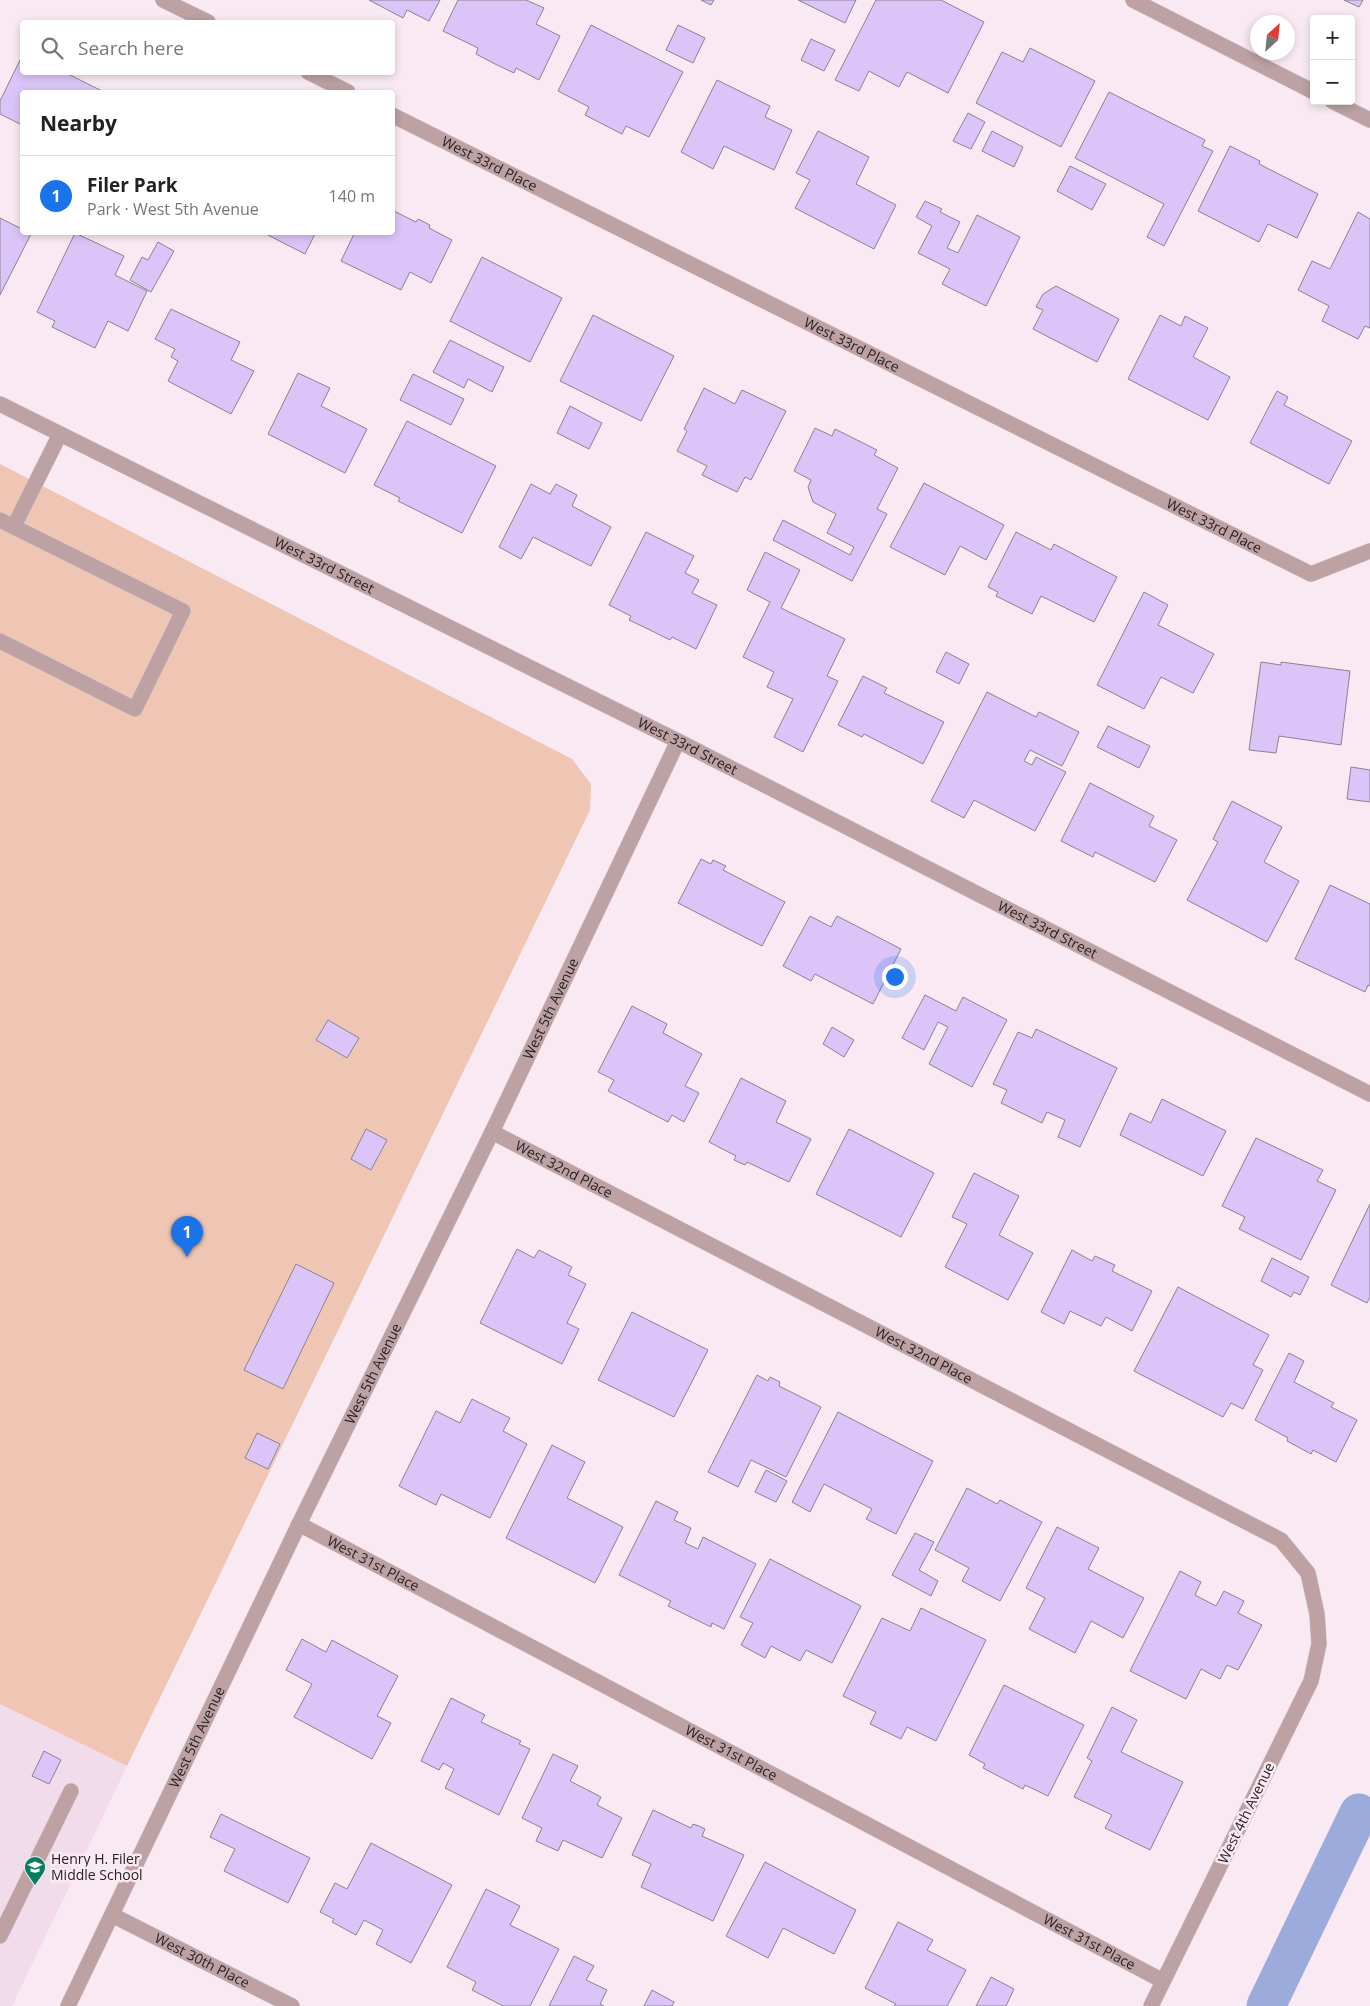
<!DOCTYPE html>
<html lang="en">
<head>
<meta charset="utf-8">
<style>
  :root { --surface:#fff; --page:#f6f6f6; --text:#222; --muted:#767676; --line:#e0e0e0; --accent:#1a73e8 }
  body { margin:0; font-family:"Open Sans",sans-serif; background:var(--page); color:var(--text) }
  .controls { position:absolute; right:15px; top:15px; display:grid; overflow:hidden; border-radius:5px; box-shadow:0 2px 8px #0003 }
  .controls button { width:45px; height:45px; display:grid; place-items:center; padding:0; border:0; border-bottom:1px solid var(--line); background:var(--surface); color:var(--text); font:25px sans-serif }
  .compass { position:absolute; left:1250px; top:15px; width:45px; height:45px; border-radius:50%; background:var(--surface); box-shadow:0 2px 8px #0003; rotate:27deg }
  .you { position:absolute; left:894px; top:976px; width:18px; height:18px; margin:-12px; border:4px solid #fff; border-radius:50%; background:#1a73e8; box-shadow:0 0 0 8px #1a73e833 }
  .badge { display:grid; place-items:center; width:32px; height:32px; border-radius:50%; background:var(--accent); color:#fff; font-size:16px; font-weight:700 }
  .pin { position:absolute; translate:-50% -41px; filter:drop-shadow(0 1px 2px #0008) }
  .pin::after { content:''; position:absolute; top:26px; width:18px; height:15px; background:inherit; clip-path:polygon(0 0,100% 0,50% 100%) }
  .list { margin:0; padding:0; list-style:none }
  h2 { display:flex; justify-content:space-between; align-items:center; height:65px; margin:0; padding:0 20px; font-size:21px }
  h2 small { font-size:16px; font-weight:400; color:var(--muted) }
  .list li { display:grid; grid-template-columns:32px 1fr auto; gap:15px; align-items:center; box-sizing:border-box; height:80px; padding:0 20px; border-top:1px solid var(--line) }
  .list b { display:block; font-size:19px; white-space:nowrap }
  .list p { margin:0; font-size:16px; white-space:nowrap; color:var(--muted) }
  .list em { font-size:16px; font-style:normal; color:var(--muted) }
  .icon { flex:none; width:28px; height:28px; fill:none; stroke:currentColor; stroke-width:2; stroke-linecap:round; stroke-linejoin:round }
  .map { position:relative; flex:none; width:1370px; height:2006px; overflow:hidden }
  .search { position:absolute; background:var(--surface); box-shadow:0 2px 8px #0003; left:20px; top:20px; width:375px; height:55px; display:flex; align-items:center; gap:12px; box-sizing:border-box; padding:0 18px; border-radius:5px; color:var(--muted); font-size:19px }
  .panel { position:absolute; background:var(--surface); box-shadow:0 2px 8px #0003; left:20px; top:90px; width:375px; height:145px; border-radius:5px }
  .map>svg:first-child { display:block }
</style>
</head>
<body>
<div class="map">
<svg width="1370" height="2006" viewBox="0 0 1370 2006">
  <rect width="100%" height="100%" fill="#f9e9f3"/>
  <path fill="#f2dbea" d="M0,1704l127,62 -115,240h-12z"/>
  <path fill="#eec6b3" d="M0,464l572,295 19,25 -1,26 -463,956 -127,-62z"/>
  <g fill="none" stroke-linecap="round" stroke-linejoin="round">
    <path stroke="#9aabdc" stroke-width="39" d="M1266,2006l93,-193"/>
  </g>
  <path fill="#dbc5f8" stroke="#888390" d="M369,0h71l-11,21 -22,-11 -4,8z
    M458,0h68l18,8 -8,16 24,12 -21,44 -23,-12 -2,5 -19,-9 -19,-10 2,-6 -35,-17z
    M701,0h13l-3,5z
    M798,0h58l-11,23z
    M876,0h65l43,22 -36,71 -41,-21 -8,15 -30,-16 -10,20 -24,-11z
    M1344,0h19l-4,7z
    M591,25l92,47 -34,65 -23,-11 -4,8 -37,-19 4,-8 -31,-16z
    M678,25l27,13 -12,25 -27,-13z
    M811,39l24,11 -11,21 -23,-11z
    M1030,48l65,33 -34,66 -85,-44 26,-51 21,10z
    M22,56v16h42l40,20h-82v33l-22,-11v-13z
    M717,80l53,26 -5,11 27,13 -18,40 -50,-24 -11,23 -32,-17z
    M1109,92l96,48 -3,6 11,5 -49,95 -17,-9 17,-33 -89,-46z
    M968,113l17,9 -14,27 -18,-8z
    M818,131l51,26 -13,27 40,21 -22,44 -79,-41 15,-28 -14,-7z
    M992,131l31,16 -9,20 -32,-16z
    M1230,146l30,15 -1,3 59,30 -21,44 -29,-14 -9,18 -61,-31z
    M1070,166l36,18 -14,26 -35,-19z
    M925,201l17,8 -2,3 20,10 -13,26 11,5 19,-38 43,22 -34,69 -44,-22 8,-15 -32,-16 14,-27 -16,-9z
    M392,210l24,12 2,-3 12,6 -1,3 23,12 -21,43 -21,-11 -9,18 -60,-29 14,-29h37z
    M1358,212l12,7v109l-5,-2 -7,13 -36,-18 7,-15 -31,-16 14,-29 18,8z
    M0,218l22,11v3l9,2 -31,61z
    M262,232h54l-11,22z
    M75,233l49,23 -9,19 32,16 -19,40 -20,-10 -13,27 -43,-21 3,-6 -18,-9z
    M158,242l16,9 -23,41 -21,-12 12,-23 6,3z
    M482,257l80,41 -32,64 -80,-41z
    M1056,286l63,33 -22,43 -64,-33 10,-19 -7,-3 7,-13z
    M171,309l69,33 -9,18 23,11 -23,43 -63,-33 10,-20 -7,-4 4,-8 -20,-10z
    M593,315l81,41 -33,65 -81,-40z
    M1160,315l21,11 4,-10 23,12 -15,29 37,20 -22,43 -80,-41z
    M450,340l54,27 -12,25 -24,-13 -4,9 -31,-16z
    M298,373l32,15 -9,18 46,23 -22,44 -77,-39z
    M413,374l51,25 -13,26 -51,-25z
    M704,388l31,16 7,-14 44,21 -35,69 -6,-3 -8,15 -35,-17 5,-9 -30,-15 10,-20 -3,-2z
    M1277,391l11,6 -4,8 68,36 -23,43 -79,-41z
    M570,406l32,17 -13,26 -32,-16z
    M407,421l89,45 -34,67 -64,-32 2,-3 -26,-13z
    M815,428l17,8 3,-7 42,21 -3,5 24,13 -21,41 10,5 -35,67 -79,-41 10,-20 67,35 4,-8 -27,-14 9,-19 -23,-12 -5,-15 3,-7 -17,-9z
    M924,483l80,42 -18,35 -26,-14 -15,29 -55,-28z
    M531,484l19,10 6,-10 21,11 -5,11 39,21 -20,39 -58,-29 -12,22 -22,-12z
    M646,532l48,24 -9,17 14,7 -7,13 25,12 -21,44 -24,-12 -2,3 -20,-10 -21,-10 2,-4 -22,-11z
    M1016,532l35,18 3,-6 63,33 -23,45 -53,-26 -9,18 -36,-18 2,-4 -10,-5z
    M765,552l35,18 -19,38 64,31 -18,37 11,5 -35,71 -29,-15 19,-38 -26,-12 7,-15 -31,-15 27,-55 -23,-12z
    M1144,592l24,13 -10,20 56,29 -21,39 -32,-16 -17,32 -47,-24z
    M946,652l23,12 -10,20 -23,-12z
    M1261,662l20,3v-3l69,9 -9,74 -62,-9 -3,17 -27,-3z
    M863,676l24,12 -3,5 60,29 -21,42 -59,-30 -2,3 -24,-12z
    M987,692l49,25 3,-5 40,20 -17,34 -32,-16 -6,11 8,4 4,-8 30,15 -31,59 -61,-31 -10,18 -33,-17z
    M1108,726l42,20 -11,22 -42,-21z
    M1351,767l19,3v32l-23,-3z
    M1090,783l64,33 -5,10 28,14 -22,42 -60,-30 -2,5 -32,-16z
    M1232,801l50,26 -18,35 35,19 -32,61 -80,-42 31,-58 -5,-3z
    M701,859l10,5 2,-4 13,6 -3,4 62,32 -23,44 -84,-43z
    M1330,885l40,19v82l-2,-1 -3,7 -70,-33z
    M810,916l21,11 6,-11 64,33 -28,55 -58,-30 -4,7 -28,-15z
    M925,995l31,16 7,-14 44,23 -35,67 -43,-23 19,-37 -10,-5 -14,28 -22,-12z
    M632,1006l35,18 -4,9 39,21 -17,32 14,7 -15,29 -12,-7 -4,7 -60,-31 6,-11 -16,-8z
    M328,1020l31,18 -12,20 -31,-18z
    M832,1027l22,13 -10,17 -21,-13z
    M1036,1029l81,39 -37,79 -22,-10 7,-17 -18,-8 -5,11 -41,-20 6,-13 -14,-6 25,-52 14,6z
    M741,1078l45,23 -10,21 35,17 -22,43 -42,-20 -2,3 -11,-5 2,-4 -27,-14z
    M1162,1099l64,32 -23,45 -83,-41 10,-22 21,10z
    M366,1129l21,11 -16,30 -20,-11z
    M849,1129l85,44 -33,64 -85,-43z
    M1256,1138l67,32 -6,11 19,9 -35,70 -62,-31 6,-12 -23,-11z
    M974,1173l45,23 -20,39 34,18 -25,47 -63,-33 22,-43 -15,-7z
    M1370,1204v93l-3,6 -36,-18z
    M517,1249l17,9 5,-8 33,17 -4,8 18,9 -19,39 12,6 -17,35 -82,-41z
    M1072,1250l20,11 3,-5 20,9 -3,6 40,20 -20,40 -26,-14 -5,9 -31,-15 -6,13 -23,-12z
    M1272,1258l37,19 -9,18 -6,-3 -3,5 -30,-16z
    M296,1264l38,19 -51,106 -39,-19z
    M1178,1287l91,48 -16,30 10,5 -20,39 -12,-6 -8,14 -89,-46z
    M632,1312l76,38 -34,67 -76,-37z
    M1289,1353l15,8 -10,21 40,21 -3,4 26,13 -21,42 -23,-12 -2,4 -24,-13 1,-3 -33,-18z
    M757,1375l11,6 2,-4 10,5 -1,4 42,21 -35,70 -35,-17 -13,27 -30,-15z
    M472,1399l38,19 -7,13 24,13 -37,74 -49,-24 -5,11 -37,-19 37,-75 24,12z
    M838,1412l95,49 -37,73 -30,-15 6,-10 -48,-25 -14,28 -18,-10z
    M257,1433l23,11 -12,25 -23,-11z
    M552,1445l33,17 -18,36 56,29 -28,56 -89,-45z
    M766,1470l21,11 -11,21 -21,-10z
    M967,1488l30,16 3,-4 42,22 -42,79 -38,-20 7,-13 -34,-18z
    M656,1501l22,11 -4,8 17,8 -6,15 13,6 5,-12 53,27 -32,65 -12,-6 -1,4 -43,-21 3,-5 -52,-26z
    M1057,1527l42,21 -11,21 56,29 -21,40 -32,-17 -16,32 -46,-24 16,-31 -19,-10z
    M915,1533l19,9 -15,28 19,11 -7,15 -39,-21z
    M770,1559l91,47 -29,57 -26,-13 -6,11 -29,-15 -6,12 -24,-13 12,-22 -13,-6z
    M1180,1571l21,11 -6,13 21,11 8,-15 20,10 -6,12 24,12 -24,45 -11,-5 -7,14 -19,-10 -15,30 -56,-28z
    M921,1608l65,32 -50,101 -29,-14 -6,12 -31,-15 6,-12 -33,-16 39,-78 28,13z
    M302,1639l24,13 6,-12 66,36 -21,40 14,7 -19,36 -78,-42 18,-33 -26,-14z
    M1004,1685l80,40 -36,71 -23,-11 -2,4 -40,-21 2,-4 -16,-9z
    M451,1698l34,17 -4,7 40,19 -2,3 11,5 -31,66 -54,-27 9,-19 -11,-6 -4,7 -18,-9z
    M1112,1707l25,13 -16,32 62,30 -33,68 -45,-22 7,-13 -38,-18 18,-36 -5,-3z
    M44,1751l17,9 -12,24 -17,-8z
    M553,1754l25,12 -8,15 31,16 -4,8 25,13 -20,40 -39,-18 -5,11 -22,-10 6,-13 -20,-10z
    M653,1810l38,18 2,-4 6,2 6,3 -3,7 42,19 -31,66 -72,-34 10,-23 -19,-9z
    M221,1814l89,44 -22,45 -64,-32 11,-22 -25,-12z
    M371,1843l81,42 -41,78 -35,-19 7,-14 -19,-10 -8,15 -24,-13 2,-3 -14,-7 15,-29 12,6z
    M765,1862l91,48 -22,44 -51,-26 -15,30 -42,-22z
    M486,1889l34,17 -10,19 49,24 -29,57h-27l-31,-16 4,-8 -29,-15z
    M898,1922l35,18 -6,10 39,20 -19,36h-53l2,-2 -31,-16z
    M574,1956l20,10 -8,14 21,10 -7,14 4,2h-55z
    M991,1977l23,12 -8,17h-30z
    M652,1990l22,12 -2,4h-28z"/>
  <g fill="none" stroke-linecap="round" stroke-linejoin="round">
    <g stroke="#d3c5ce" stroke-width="16">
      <path id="lane" d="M0,520l183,91 -48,98 -135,-68
        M14,526l46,-92
        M0,1936l71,-145"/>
    </g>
    <g stroke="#d3c5ce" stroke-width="16">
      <g id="street">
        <path d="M163,0l45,22"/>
        <path d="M1133,0l181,92"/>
        <path d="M308,72l40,20"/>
        <path d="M1332,101l38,19"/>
        <path id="s1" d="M392,115l919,459 59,-23"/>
        <path id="s2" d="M0,404l678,337 692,353"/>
        <path id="s3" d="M492,1132l789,408 27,33 9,41 2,30 -8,37 -160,325"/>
        <path id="s4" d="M299,1524l864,457"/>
        <path id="s5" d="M112,1915l180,91"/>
        <path id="s6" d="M68,2006l231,-482 193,-392 186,-391"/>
      </g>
    </g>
    <use href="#lane" stroke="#bda1a3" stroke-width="15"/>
    <use href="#street" stroke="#bda1a3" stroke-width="15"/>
  </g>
  <defs>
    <g id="school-pin" transform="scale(1.125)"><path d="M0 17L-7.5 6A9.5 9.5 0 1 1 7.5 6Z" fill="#05805f" stroke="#f9e9f3"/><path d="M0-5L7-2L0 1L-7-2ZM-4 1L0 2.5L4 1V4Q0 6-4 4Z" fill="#fff"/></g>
  </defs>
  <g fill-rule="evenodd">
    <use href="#school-pin" x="35" y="1867"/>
  </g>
  <g text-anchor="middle" stroke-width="5" stroke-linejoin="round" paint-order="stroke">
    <g font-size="14" fill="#282226" stroke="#f9e9f3">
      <text dy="5" stroke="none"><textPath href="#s1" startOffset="109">West 33rd Place</textPath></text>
      <text dy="5" stroke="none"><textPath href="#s1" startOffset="514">West 33rd Place</textPath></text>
      <text dy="5" stroke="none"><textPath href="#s1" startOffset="919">West 33rd Place</textPath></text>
      <text dy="5" stroke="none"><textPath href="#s2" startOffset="362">West 33rd Street</textPath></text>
      <text dy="5" stroke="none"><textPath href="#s2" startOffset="768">West 33rd Street</textPath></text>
      <text dy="5" stroke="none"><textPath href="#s2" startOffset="1172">West 33rd Street</textPath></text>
      <text dy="5" stroke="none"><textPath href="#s6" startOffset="1108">West 5th Avenue</textPath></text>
      <text dy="5" stroke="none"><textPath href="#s3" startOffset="81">West 32nd Place</textPath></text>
      <text dy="5" stroke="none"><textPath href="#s3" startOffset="486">West 32nd Place</textPath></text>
      <text dy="5" stroke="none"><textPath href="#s6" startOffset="702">West 5th Avenue</textPath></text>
      <text dy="5" stroke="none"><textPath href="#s4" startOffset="84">West 31st Place</textPath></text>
      <text dy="5" stroke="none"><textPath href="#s6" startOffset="298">West 5th Avenue</textPath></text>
      <text dy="5" stroke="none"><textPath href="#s4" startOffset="489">West 31st Place</textPath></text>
      <text transform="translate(1246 1813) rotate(-64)" y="5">West 4th Avenue</text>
      <text dy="5" stroke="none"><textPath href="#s4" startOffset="894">West 31st Place</textPath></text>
      <text dy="5" stroke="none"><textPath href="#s5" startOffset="101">West 30th Place</textPath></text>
    </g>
    <g font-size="14" fill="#282226" stroke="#f9e9f3" text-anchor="start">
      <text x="51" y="1864">Henry H. Filer<tspan x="51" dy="16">Middle School</tspan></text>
    </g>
  </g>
</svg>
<div class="controls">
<button>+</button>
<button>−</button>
</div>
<svg class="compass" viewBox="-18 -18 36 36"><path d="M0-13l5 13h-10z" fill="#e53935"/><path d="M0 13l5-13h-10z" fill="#767676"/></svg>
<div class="you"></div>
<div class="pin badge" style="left:187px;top:1257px">1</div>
<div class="search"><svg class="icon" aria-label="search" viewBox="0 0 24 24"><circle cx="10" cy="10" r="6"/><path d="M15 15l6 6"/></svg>Search here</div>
<section class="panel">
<h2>Nearby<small></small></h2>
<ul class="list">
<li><span class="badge">1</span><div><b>Filer Park</b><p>Park · West 5th Avenue</p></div><em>140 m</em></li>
</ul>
</section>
</div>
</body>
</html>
